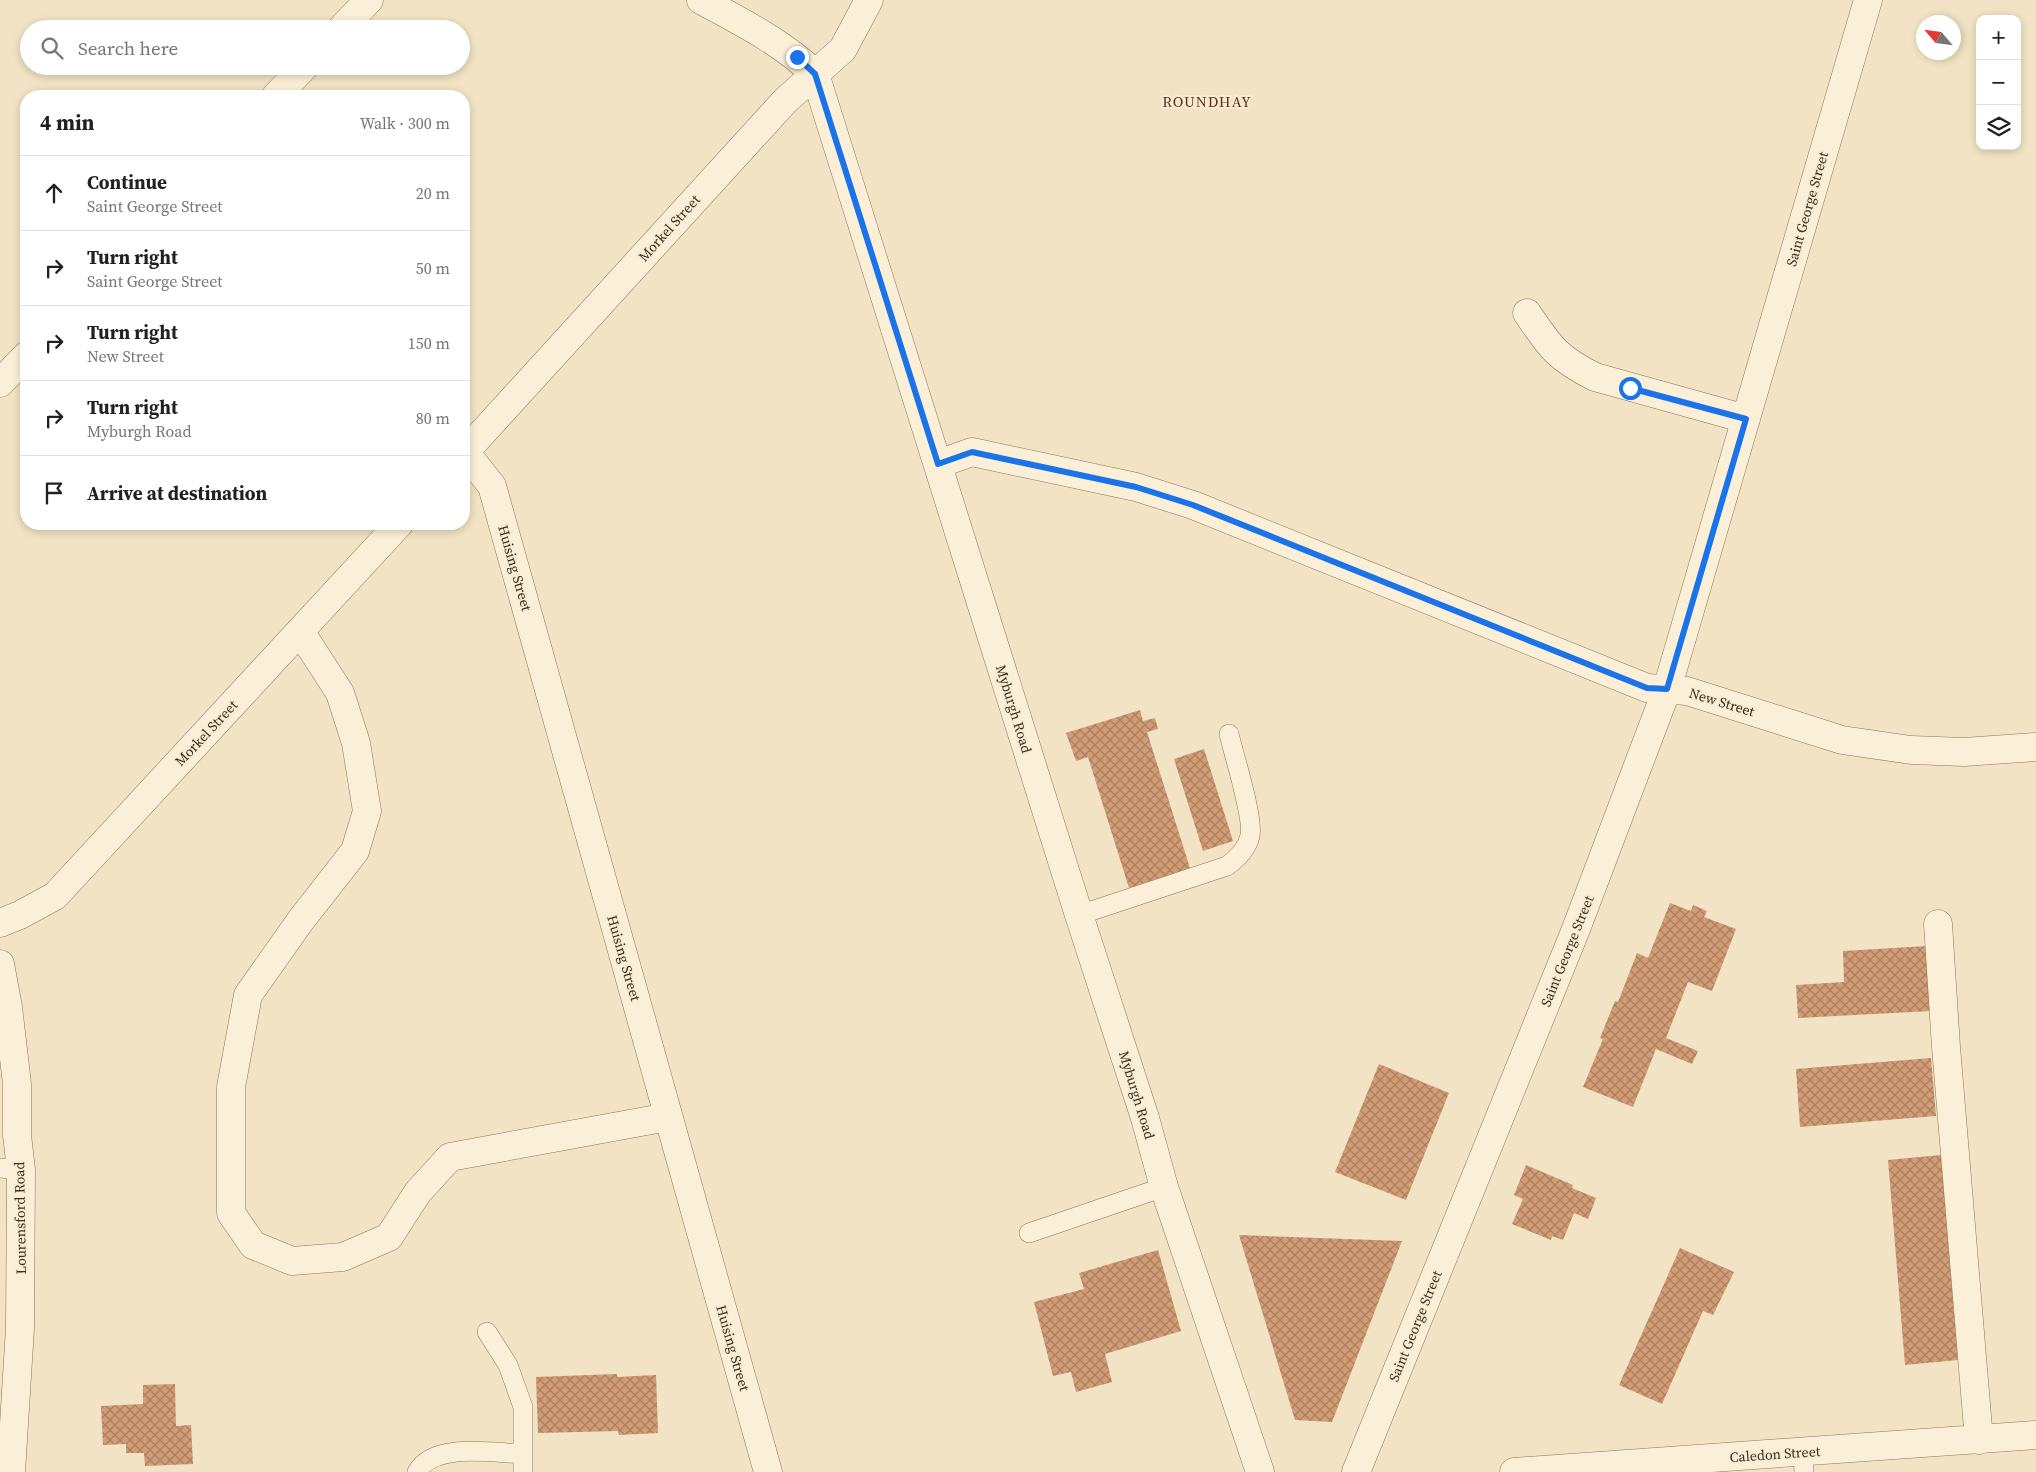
<!DOCTYPE html>
<html lang="en">
<head>
<meta charset="utf-8">
<style>
  :root { --surface:#fff; --page:#f2f2f2; --text:#202124; --muted:#757577; --line:#e0e0e0 }
  body { margin:0; font-family:"Source Serif 4",serif; background:var(--page); color:var(--text) }
  .controls { position:absolute; right:15px; top:15px; display:grid; overflow:hidden; border-radius:10px; box-shadow:0 2px 8px #0003 }
  .controls button { width:45px; height:45px; display:grid; place-items:center; padding:0; border:0; border-bottom:1px solid var(--line); background:var(--surface); color:var(--text); font:25px sans-serif }
  .compass { position:absolute; left:1916px; top:15px; width:45px; height:45px; border-radius:50%; background:var(--surface); box-shadow:0 2px 8px #0003; rotate:298deg }
  .stop { position:absolute; width:15px; height:15px; margin:-11px; border:4px solid #1a73e8; border-radius:50%; background:#fff }
  .stop.end { background:#1a73e8; border-color:#fff; box-shadow:0 1px 5px #0008 }
  .list { margin:0; padding:0; list-style:none }
  h2 { display:flex; justify-content:space-between; align-items:center; height:65px; margin:0; padding:0 20px; font-size:21px }
  h2 small { font-size:16px; font-weight:400; color:var(--muted) }
  .list li { display:grid; grid-template-columns:32px 1fr auto; gap:15px; align-items:center; box-sizing:border-box; height:75px; padding:0 20px; border-top:1px solid var(--line) }
  .list b { display:block; font-size:19px; white-space:nowrap }
  .list p { margin:0; font-size:16px; white-space:nowrap; color:var(--muted) }
  .list em { font-size:16px; font-style:normal; color:var(--muted) }
  .icon { flex:none; width:28px; height:28px; fill:none; stroke:currentColor; stroke-width:2; stroke-linecap:round; stroke-linejoin:round }
  .map { position:relative; flex:none; width:2036px; height:1472px; overflow:hidden }
  .search { position:absolute; background:var(--surface); box-shadow:0 2px 8px #0003; left:20px; top:20px; width:450px; height:55px; display:flex; align-items:center; gap:12px; box-sizing:border-box; padding:0 18px; border-radius:28px; color:var(--muted); font-size:19px }
  .panel { position:absolute; background:var(--surface); box-shadow:0 2px 8px #0003; left:20px; top:90px; width:450px; height:440px; border-radius:20px }
  .map>svg:first-child { display:block }
</style>
</head>
<body>
<div class="map">
<svg width="2036" height="1472" viewBox="0 0 2036 1472">
  <defs>
    <pattern id="building-cross-hatch" width="8" height="8" patternUnits="userSpaceOnUse" patternTransform="scale(1.25)"><rect width="8" height="8" fill="#d19c76"/><path d="M0 0l8 8M0 8l8-8" fill="none" stroke="#ab7f60"/></pattern>
  </defs>
  <rect width="100%" height="100%" fill="#f1e3c3"/>
  <path fill="url(#building-cross-hatch)" d="M1140,710l3,11 12,-3 3,11 -11,3 43,136 -61,20 -41,-131 -12,4 -10,-28z
    M1204,749l29,92 -30,10 -29,-92z
    M1670,903l21,8 2,-6 14,6 -3,6 32,12 -24,62 -24,-9 -22,56 32,13 -6,13 -36,-15 -23,58 -50,-20 20,-48 -3,-1 15,-37 3,1 19,-49 11,5z
    M1927,946l4,65 -133,7 -2,-33 48,-3 -1,-31z
    M1931,1058l5,58 -136,11 -4,-58z
    M1379,1064l70,29 -43,107 -71,-28z
    M1941,1155l17,205 -53,5 -17,-205z
    M1526,1165l47,20 -1,3 24,10 -8,21 -14,-6 -11,27 -11,-4 -1,4 -39,-16 11,-25 -9,-4z
    M1239,1235l163,6 -70,181 -37,-2z
    M1680,1248l54,24 -21,43 -10,-4 -41,93 -43,-19z
    M1158,1250l23,81 -76,23 7,28 -36,10 -5,-20 -18,4 -19,-74 50,-13 -5,-16z
    M617,1374v3l39,-2 2,58 -39,2 -1,-4 -80,2 -2,-56z
    M175,1384l1,42 15,-1 2,39 -48,2 -1,-13h-18v-9l-23,1 -2,-39 42,-2v-19z"/>
  <g fill="none" stroke-linecap="round" stroke-linejoin="round">
    <g stroke="#8c7458" stroke-width="20">
      <path id="service" d="M1079,915l148,-49c11,-8 20,-17 23,-30 4,-17 -16,-81 -21,-102
        M0,1168l21,2
        M1029,1233l135,-46
        M487,1332l21,33 15,42v65
        M1803,1452l1,20
        M417,1472c17,-30 75,-19 106,-18"/>
    </g>
    <g stroke="#8c7458" stroke-width="29">
      <path id="minor" d="M701,0c40,22 81,42 114,74l264,841 66,203 19,69 96,285
        M341,29l28,-29
        M276,96l29,-30
        M1527,313c23,34 30,45 68,64l151,42
        M0,383l26,-27
        M465,452l27,34 276,986
        M464,453l321,-352 58,-52 26,-49
        M938,464l34,-12 164,35 57,18 454,183 40,3 155,49 69,10 53,2 72,-5
        M300,631l40,62 16,50 11,68 -12,40 -54,69 -53,75 -17,92v126l22,32 39,16 51,-4 46,-20 29,-45 32,-35 218,-40
        M0,923l20,-8 35,-19 344,-372
        M1938,924l8,123 33,393
        M1356,1472l220,-543 91,-240 201,-689
        M1514,1472l522,-37"/>
    </g>
    <g stroke="#8c7458" stroke-width="29">
      <path id="tertiary" d="M0,964l8,43 9,77v51l4,35 -1,158 -9,144"/>
    </g>
    <use href="#service" stroke="#fbf0d7" stroke-width="19"/>
    <use href="#minor" stroke="#fbf0d7" stroke-width="28"/>
    <use href="#tertiary" stroke="#fbf0d7" stroke-width="28"/>
  </g>
  <g fill="none" stroke-linecap="round" stroke-linejoin="round">
    <path stroke="#1a73e8" stroke-width="6" d="M797,57l18,17 123,390 34,-12 164,35 57,18 454,183 20,1 79,-270 -116,-31"/>
  </g>
  <g text-anchor="middle" stroke-width="4" stroke-linejoin="round" paint-order="stroke">
    <g font-size="14" fill="#3b2c1d" stroke="#f8edd3">
      <text transform="translate(1807 209) rotate(-74)" y="5">Saint George Street</text>
      <text transform="translate(669 228) rotate(-48)" y="5">Morkel Street</text>
      <text transform="translate(515 568) rotate(74)" y="5">Huising Street</text>
      <text transform="translate(1722 702) rotate(17)" y="5">New Street</text>
      <text transform="translate(1014 709) rotate(73)" y="5">Myburgh Road</text>
      <text transform="translate(206 733) rotate(-47)" y="5">Morkel Street</text>
      <text transform="translate(1567 951) rotate(-68)" y="5">Saint George Street</text>
      <text transform="translate(624 958) rotate(74)" y="5">Huising Street</text>
      <text transform="translate(1137 1095) rotate(73)" y="5">Myburgh Road</text>
      <text transform="translate(20 1218) rotate(-91)" y="5">Lourensford Road</text>
      <text transform="translate(1415 1326) rotate(-68)" y="5">Saint George Street</text>
      <text transform="translate(733 1348) rotate(74)" y="5">Huising Street</text>
      <text transform="translate(1775 1454) rotate(-4)" y="5">Caledon Street</text>
    </g>
    <g font-size="15" letter-spacing="1" fill="#6a2a1a" stroke="#f8edd3">
      <text x="1207" y="107">ROUNDHAY</text>
    </g>
  </g>
</svg>
<div class="controls">
<button>+</button>
<button>−</button>
<button><svg class="icon" aria-label="layers" viewBox="0 0 24 24"><path d="M12 4l9 5-9 5-9-5zM3 14l9 5 9-5"/></svg></button>
</div>
<svg class="compass" viewBox="-18 -18 36 36"><path d="M0-13l5 13h-10z" fill="#e53935"/><path d="M0 13l5-13h-10z" fill="#757577"/></svg>
<div class="stop" style="left:1630px;top:388px"></div>
<div class="stop end" style="left:797px;top:57px"></div>
<div class="search"><svg class="icon" aria-label="search" viewBox="0 0 24 24"><circle cx="10" cy="10" r="6"/><path d="M15 15l6 6"/></svg>Search here</div>
<section class="panel">
<h2>4 min<small>Walk · 300 m</small></h2>
<ul class="list">
<li><svg class="icon" aria-label="ahead" viewBox="0 0 24 24"><path d="M12 20V5M6 11l6-6 6 6"/></svg><div><b>Continue</b><p>Saint George Street</p></div><em>20 m</em></li>
<li><svg class="icon" aria-label="right" viewBox="0 0 24 24"><path d="M7 20v-9h11M14 6l5 5-5 5"/></svg><div><b>Turn right</b><p>Saint George Street</p></div><em>50 m</em></li>
<li><svg class="icon" aria-label="right" viewBox="0 0 24 24"><path d="M7 20v-9h11M14 6l5 5-5 5"/></svg><div><b>Turn right</b><p>New Street</p></div><em>150 m</em></li>
<li><svg class="icon" aria-label="right" viewBox="0 0 24 24"><path d="M7 20v-9h11M14 6l5 5-5 5"/></svg><div><b>Turn right</b><p>Myburgh Road</p></div><em>80 m</em></li>
<li><svg class="icon" aria-label="arrive" viewBox="0 0 24 24"><path d="M6 21V4h12l-3 4 3 4H6"/></svg><div><b>Arrive at destination</b></div></li>
</ul>
</section>
</div>
</body>
</html>
